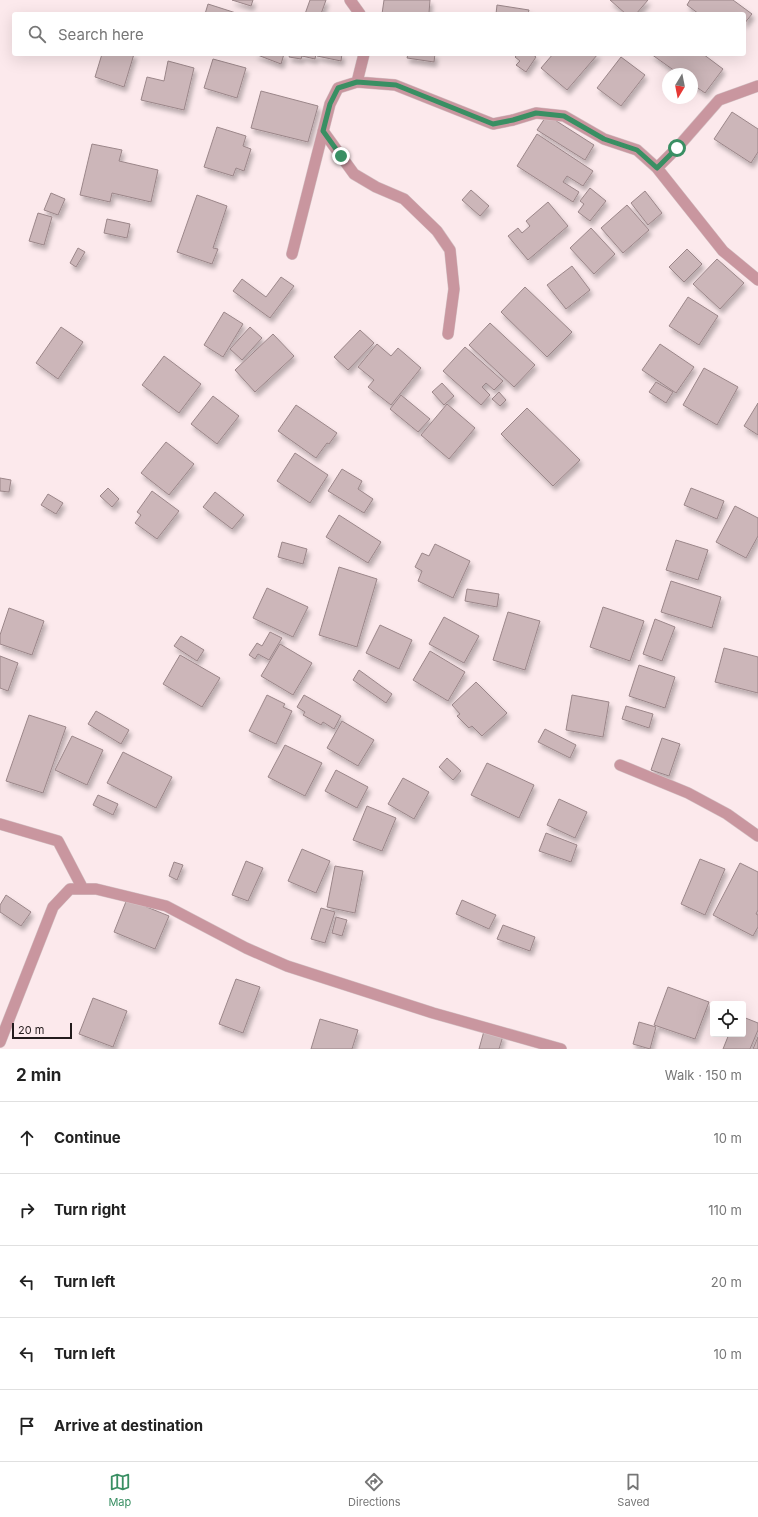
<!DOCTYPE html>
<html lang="en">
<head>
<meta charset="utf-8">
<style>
  :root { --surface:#fff; --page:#f6f6f6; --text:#222; --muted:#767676; --line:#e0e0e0; --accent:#398f63 }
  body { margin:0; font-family:Inter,sans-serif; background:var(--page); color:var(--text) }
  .controls { position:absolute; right:12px; bottom:12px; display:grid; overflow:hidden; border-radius:4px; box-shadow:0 4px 16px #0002 }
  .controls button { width:36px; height:36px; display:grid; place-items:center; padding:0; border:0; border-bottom:1px solid var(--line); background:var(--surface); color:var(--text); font:20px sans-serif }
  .compass { position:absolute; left:662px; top:68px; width:36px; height:36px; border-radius:50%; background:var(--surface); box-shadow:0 4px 16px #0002; rotate:190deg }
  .scale { position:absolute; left:12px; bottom:10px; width:60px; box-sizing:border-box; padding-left:4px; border:2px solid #231b1c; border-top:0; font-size:11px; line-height:14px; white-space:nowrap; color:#231b1c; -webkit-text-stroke:3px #fce9ec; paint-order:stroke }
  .stop { position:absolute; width:12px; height:12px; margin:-9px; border:3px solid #398f63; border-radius:50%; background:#fff }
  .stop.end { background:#398f63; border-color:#fff; box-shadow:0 1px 4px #0008 }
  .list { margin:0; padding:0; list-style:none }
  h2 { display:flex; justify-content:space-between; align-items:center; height:52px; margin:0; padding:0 16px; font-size:17px }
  h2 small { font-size:13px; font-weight:400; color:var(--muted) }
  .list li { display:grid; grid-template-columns:26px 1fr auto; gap:12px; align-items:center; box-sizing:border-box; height:72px; padding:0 16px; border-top:1px solid var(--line) }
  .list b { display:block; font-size:15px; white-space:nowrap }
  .list em { font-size:13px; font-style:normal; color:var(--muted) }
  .icon { flex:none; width:22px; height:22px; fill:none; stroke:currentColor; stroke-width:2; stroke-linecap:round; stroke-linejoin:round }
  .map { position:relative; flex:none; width:758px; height:1049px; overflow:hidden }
  .search { position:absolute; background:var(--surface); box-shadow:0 4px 16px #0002; left:12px; right:12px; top:12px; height:44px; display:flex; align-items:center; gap:10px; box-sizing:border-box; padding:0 14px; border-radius:4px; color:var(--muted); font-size:15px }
  .sheet { height:412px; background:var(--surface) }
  nav { display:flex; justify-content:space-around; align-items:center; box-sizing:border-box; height:56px; border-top:1px solid var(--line); background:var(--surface); font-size:11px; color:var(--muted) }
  nav a { display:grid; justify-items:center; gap:2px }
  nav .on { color:var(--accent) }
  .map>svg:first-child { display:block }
</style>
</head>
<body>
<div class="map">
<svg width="758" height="1049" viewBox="0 0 758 1049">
  <defs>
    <filter id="shadow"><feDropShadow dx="2.5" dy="4.5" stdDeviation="2" flood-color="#0004"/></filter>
  </defs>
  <rect width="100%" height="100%" fill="#fce9ec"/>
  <path fill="#ccb6b9" stroke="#9b8689" filter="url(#shadow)" d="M232,0h21l-2,6z
    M310,0h16l-5,14h-16z
    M384,0h46l-1,13 5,1h-52z
    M610,0h38l-12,14h-10z
    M690,0h43l19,14 -8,10v-10h-45l-12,-9z
    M208,4l28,9v1h-31z
    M497,5l32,5 -1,4h-32z
    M102,54h32l-10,33 -29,-10z
    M255,54h29l-3,10z
    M290,54h26l-1,5 -13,-3 -1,3 -12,-2z
    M317,54h25l-1,7 -24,-5z
    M408,54h27l-1,8 -27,-4z
    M518,54h14l4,3 -10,15 -10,-7 4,-4 -5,-4z
    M553,54h45l-31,36 -26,-22z
    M651,54h52l20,15 -18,24 -13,-9v-10h-13z
    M621,57l24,18 -24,31 -24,-18z
    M213,59l33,9 -9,30 -33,-10z
    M168,61l26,7 -10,42 -43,-10 6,-23 17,4z
    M261,91l57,15 -10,36 -57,-14z
    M732,112l26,17v23l-7,11 -37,-24z
    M547,115l47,30 -9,15 -48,-30z
    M217,127l29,9 -3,10 8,3 -7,22 -8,-3 -3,8 -29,-9z
    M537,134l56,37 -10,15 -16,-10 -4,6 16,10 -6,10 -56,-36z
    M92,144l30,6 -3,11 39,9 -7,32 -39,-9 -2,9 -30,-7z
    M590,188l16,13 -16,20 -12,-9 6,-8 -4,-3z
    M471,190l18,16 -9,10 -18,-16z
    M645,191l17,22 -14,12 -17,-22z
    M51,193l14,6 -7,16 -14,-5z
    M197,195l30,11 -14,42 5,1 -6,15 -35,-12z
    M548,202l20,24 -40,34 -20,-24 10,-8 4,5 8,-7 -4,-5z
    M627,205l22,25 -26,23 -22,-25z
    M38,213l14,4 -8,28 -15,-4z
    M107,219l23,5 -3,14 -23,-5z
    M591,228l24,26 -21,20 -24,-26z
    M78,248l7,4 -9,15 -6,-4z
    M687,249l15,15 -18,18 -15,-15z
    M717,259l27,24 -24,26 -27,-25z
    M572,266l18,24 -24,19 -19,-24z
    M281,277l13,9 -24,32 -37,-27 9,-12 24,18z
    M525,287l47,45 -25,25 -46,-45z
    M688,297l30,19 -19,29 -30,-19z
    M224,312l19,12 -20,33 -19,-12z
    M490,323l45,42 -21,22 -45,-42z
    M61,327l22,15 -25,37 -22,-16z
    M250,327l12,11 -20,22 -12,-11z
    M360,330l14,13 -26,27 -14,-13z
    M273,334l21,22 -39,36 -20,-22z
    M377,344l14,12 7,-8 23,20 -30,37 -23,-18 6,-7 -16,-13z
    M660,344l34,23 -18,26 -34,-23z
    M465,347l38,34 -9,9 -8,-7 -4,4 8,8 -9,10 -38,-34z
    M164,356l37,28 -22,29 -37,-28z
    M704,368l34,19 -21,38 -34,-20z
    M656,382l17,10 -7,11 -17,-11z
    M442,383l12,13 -10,9 -12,-13z
    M499,392l7,8 -6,6 -8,-7z
    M401,395l29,24 -12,13 -28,-23z
    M213,396l26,20 -22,28 -26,-20z
    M758,403v32l-14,-9z
    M447,404l28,24 -26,31 -28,-24z
    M296,405l41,28 -8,11 -2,-1 -11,15 -38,-27z
    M527,408l53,52 -27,26 -52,-52z
    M166,442l28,22 -25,31 -28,-22z
    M295,453l33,22 -18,28 -33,-22z
    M342,469l20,12 -4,8 15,10 -9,14 -36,-22z
    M0,478l11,2 -2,12 -9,-1z
    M108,488l11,11 -7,8 -12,-11z
    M691,488l33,13 -7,18 -33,-14z
    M152,491l27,20 -22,28 -22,-16 6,-8 -4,-3z
    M215,492l29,23 -12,14 -29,-22z
    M48,494l15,9 -7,11 -15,-9z
    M735,506l23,12v18l-12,22 -30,-16z
    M339,515l42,27 -13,21 -42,-26z
    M676,540l32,10 -10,30 -32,-10z
    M282,542l25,7 -4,15 -25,-7z
    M435,544l35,17 -17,37 -35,-17 4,-10 -7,-4 7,-14 7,3z
    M339,567l38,12 -20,68 -38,-12z
    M671,581l50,16 -9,31 -51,-16z
    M267,588l41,19 -15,30 -40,-19z
    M467,589l32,5 -2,13 -32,-6z
    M603,607l41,14 -14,40 -40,-14z
    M9,608l35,13 -12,34 -32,-11v-9z
    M508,612l32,9 -15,49 -32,-10z
    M444,617l35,19 -15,27 -35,-19z
    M655,619l20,8 -13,34 -19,-7z
    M380,625l32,15 -13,29 -33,-16z
    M270,632l12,6 -13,22 -11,-6 -3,5 -6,-4 8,-12 5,3z
    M181,636l23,14 -7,11 -23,-15z
    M280,644l32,19 -19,32 -32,-19z
    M724,648l34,9v36l-43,-11z
    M430,651l35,21 -17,29 -35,-21z
    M180,655l40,23 -18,29 -39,-23z
    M0,656l18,7 -10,28 -8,-3z
    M639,665l36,12 -10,31 -36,-12z
    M359,670l33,24 -6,9 -33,-23z
    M476,682l31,31 -25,23 -10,-10 -3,2 -12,-12 3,-2 -8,-9z
    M267,695l18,9 -2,3 9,4 -16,33 -27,-13z
    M304,695l37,21 -7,13 -11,-7 -2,3 -18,-10 2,-3 -8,-5z
    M572,695l37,7 -6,35 -37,-7z
    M626,706l27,8 -4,14 -27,-9z
    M96,711l33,19 -8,14 -33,-20z
    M29,715l37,12 -23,66 -37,-12z
    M342,721l32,19 -16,26 -31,-18z
    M545,729l31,16 -6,13 -32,-16z
    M72,736l31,14 -16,35 -32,-15z
    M662,738l18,6 -11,32 -18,-6z
    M285,745l37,18 -17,33 -37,-19z
    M123,752l49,25 -16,31 -49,-25z
    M447,758l14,13 -8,9 -14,-13z
    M487,763l47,22 -15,33 -48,-23z
    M336,770l32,17 -11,21 -32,-17z
    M403,778l26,14 -15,27 -26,-15z
    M98,795l20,9 -5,11 -20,-10z
    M559,799l28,13 -12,26 -28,-13z
    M367,806l29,12 -14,33 -29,-11z
    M546,833l31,12 -6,17 -32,-11z
    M302,849l28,12 -14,32 -28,-12z
    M700,859l25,10 -20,46 -24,-11z
    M246,861l17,7 -15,33 -16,-6z
    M174,862l9,3 -6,15 -8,-4z
    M740,863l18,9v38l-2,4 2,1v12l-5,9 -40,-21z
    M335,866l28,5 -8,42 -28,-6z
    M6,895l25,17 -10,14 -21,-14v-7z
    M127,899l42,17 -14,33 -41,-17z
    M462,900l34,15 -7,14 -33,-15z
    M321,908l14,4 -10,31 -14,-4z
    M336,917l11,3 -5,16 -10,-3z
    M503,925l32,12 -5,14 -33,-12z
    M236,979l24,8 -17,46 -24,-9z
    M668,987l41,15 -14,37 -41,-14z
    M93,998l34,13 -14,36 -34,-13z
    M743,1017l15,6v7l-8,19h-27l6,-15h14z
    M320,1019l38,11 -6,19h-41z
    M639,1022l17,5 -6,22 -17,-5z
    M484,1031l19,5 -4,13h-20z
    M758,1037v12h-5z"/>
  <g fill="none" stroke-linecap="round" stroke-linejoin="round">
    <g stroke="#d5c4c7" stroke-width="12">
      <path id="minor" d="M350,0l10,14
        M357,82l7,-28
        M323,131l31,43 22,13 28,12 33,32 13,19 4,39 -6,45
        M657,168l66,83 35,29
        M292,254l38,-150 8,-16 19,-6 38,3 98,39 20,-4 23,-7 28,3 40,23 33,11 20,18 20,-20 42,-48 39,-14
        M620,765l68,28 39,21 31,22
        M0,824l58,17 25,48
        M0,1042l53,-135 17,-18h26l70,17 80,42 41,18 146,47 128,36"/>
    </g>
    <use href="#minor" stroke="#c9969f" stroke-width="11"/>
  </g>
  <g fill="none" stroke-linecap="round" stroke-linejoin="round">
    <path stroke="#398f63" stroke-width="5" d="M341,156l-18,-25 7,-27 8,-16 19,-6 39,3 97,39 20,-4 23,-7 28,3 40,23 33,11 20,18 20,-20"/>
  </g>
</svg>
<div class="controls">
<button><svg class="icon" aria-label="locate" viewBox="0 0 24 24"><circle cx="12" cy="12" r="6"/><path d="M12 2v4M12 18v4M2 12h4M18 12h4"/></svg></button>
</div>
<svg class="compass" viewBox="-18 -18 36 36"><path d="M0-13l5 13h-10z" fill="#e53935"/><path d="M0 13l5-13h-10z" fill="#767676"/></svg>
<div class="scale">20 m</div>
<div class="stop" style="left:677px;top:148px"></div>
<div class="stop end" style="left:341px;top:156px"></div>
<div class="search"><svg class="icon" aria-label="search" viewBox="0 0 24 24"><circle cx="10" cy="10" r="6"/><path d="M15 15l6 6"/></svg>Search here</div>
</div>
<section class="sheet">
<h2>2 min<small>Walk · 150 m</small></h2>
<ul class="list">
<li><svg class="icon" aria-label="ahead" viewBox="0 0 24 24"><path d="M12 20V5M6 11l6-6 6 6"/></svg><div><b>Continue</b></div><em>10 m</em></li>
<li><svg class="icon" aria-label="right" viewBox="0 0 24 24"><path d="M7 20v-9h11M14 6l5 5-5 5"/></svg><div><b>Turn right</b></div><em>110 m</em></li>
<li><svg class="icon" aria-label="left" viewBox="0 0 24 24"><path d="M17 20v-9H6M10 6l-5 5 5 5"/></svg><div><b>Turn left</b></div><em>20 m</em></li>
<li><svg class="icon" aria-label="left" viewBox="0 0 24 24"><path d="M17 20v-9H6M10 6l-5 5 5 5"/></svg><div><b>Turn left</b></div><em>10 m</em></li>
<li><svg class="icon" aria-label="arrive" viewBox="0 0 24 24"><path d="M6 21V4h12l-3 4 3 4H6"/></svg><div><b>Arrive at destination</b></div></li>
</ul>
</section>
<nav>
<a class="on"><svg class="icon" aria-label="map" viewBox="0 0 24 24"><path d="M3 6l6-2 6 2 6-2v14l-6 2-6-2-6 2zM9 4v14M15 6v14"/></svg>Map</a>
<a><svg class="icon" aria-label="directions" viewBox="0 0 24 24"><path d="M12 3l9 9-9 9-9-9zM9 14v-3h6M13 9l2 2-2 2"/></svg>Directions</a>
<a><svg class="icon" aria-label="saved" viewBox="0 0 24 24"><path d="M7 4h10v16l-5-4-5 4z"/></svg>Saved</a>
</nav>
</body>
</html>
